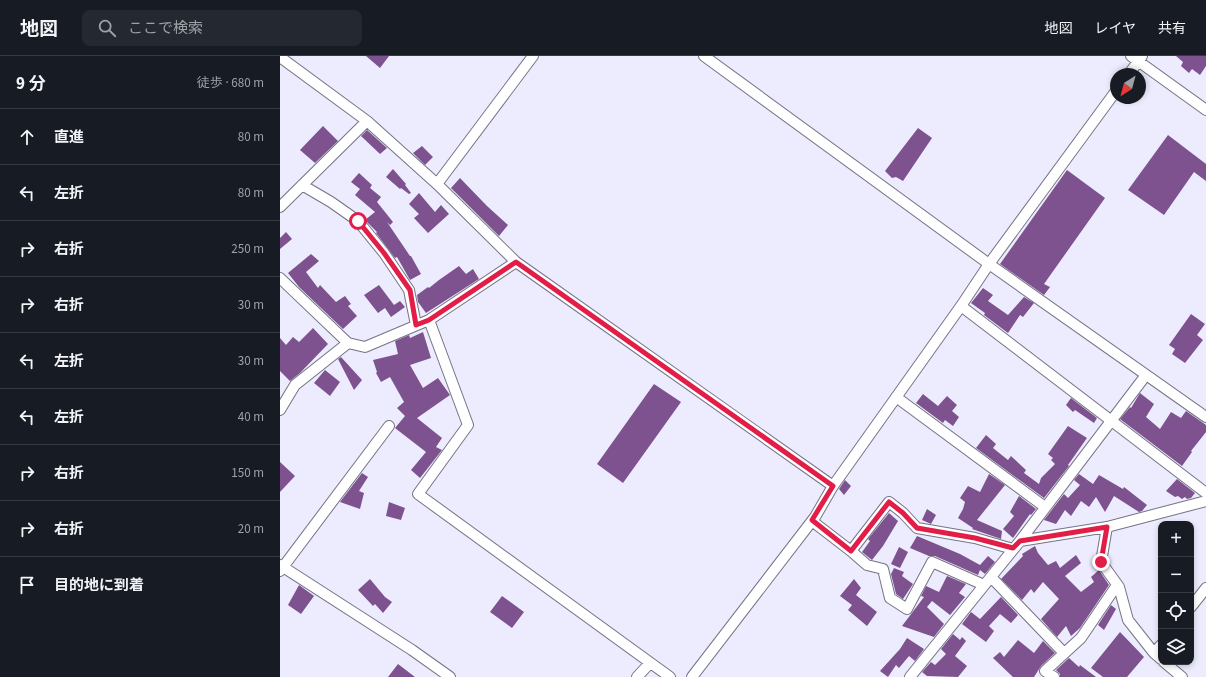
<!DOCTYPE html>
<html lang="ja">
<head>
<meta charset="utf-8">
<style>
  :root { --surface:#171b24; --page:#242831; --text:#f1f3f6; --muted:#9ea1a6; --line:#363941 }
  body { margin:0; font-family:"Source Sans 3","Noto Sans JP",sans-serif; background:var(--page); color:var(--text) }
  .controls { position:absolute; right:12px; bottom:12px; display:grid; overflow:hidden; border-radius:8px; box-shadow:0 2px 6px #0003 }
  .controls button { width:36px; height:36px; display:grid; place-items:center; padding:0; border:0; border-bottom:1px solid var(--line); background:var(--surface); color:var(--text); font:20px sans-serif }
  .compass { position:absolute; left:830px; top:12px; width:36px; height:36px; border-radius:50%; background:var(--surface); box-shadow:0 2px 6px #0003; rotate:216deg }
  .stop { position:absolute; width:12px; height:12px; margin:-9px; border:3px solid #e11d48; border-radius:50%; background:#fff }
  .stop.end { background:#e11d48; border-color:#fff; box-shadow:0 1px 4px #0008 }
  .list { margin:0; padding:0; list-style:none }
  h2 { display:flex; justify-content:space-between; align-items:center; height:52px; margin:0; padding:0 16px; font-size:17px }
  h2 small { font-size:13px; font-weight:400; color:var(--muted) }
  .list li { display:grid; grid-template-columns:26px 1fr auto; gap:12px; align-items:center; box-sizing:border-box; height:56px; padding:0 16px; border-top:1px solid var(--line) }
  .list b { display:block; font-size:15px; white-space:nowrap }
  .list em { font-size:13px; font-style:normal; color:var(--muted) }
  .icon { flex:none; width:22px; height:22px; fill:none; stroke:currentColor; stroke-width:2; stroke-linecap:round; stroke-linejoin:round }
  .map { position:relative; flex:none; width:926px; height:621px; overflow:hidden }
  header { display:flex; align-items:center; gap:24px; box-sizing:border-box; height:56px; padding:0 20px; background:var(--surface); border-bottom:1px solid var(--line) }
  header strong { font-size:19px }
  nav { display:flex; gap:22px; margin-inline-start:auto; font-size:14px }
  .search { width:280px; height:36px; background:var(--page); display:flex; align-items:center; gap:10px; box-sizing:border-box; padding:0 14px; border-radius:8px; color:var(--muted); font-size:15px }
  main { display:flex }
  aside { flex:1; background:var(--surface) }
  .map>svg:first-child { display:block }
</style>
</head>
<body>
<header>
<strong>地図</strong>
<div class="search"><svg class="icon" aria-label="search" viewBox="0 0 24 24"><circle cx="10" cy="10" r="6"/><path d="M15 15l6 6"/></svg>ここで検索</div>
<nav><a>地図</a><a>レイヤ</a><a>共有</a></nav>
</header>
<main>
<aside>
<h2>9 分<small>徒歩 · 680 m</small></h2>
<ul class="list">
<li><svg class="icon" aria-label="ahead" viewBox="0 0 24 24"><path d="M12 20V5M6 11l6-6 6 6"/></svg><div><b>直進</b></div><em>80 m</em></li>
<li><svg class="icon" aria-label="left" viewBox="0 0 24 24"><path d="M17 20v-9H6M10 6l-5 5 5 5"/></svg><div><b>左折</b></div><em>80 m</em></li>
<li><svg class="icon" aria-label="right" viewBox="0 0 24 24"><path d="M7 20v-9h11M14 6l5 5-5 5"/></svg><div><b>右折</b></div><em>250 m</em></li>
<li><svg class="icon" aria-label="right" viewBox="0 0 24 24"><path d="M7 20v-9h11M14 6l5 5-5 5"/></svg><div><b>右折</b></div><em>30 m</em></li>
<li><svg class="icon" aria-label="left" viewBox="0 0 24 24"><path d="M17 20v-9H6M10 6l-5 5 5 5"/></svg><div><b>左折</b></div><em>30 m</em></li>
<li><svg class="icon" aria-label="left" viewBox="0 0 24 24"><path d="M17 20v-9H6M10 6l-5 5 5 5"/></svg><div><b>左折</b></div><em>40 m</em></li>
<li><svg class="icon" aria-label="right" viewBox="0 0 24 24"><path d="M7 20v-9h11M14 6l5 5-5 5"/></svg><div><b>右折</b></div><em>150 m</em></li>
<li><svg class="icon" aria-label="right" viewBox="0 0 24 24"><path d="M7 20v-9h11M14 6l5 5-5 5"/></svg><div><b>右折</b></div><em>20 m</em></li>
<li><svg class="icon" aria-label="arrive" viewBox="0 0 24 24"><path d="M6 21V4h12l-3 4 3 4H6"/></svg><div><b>目的地に到着</b></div></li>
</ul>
</aside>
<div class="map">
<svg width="926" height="621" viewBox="0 0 926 621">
  <rect width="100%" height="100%" fill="#edecfe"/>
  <path fill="#7e528f" d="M86,0h23l-9,12z
    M896,0h30v10l-6,9 -8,-6 -3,4 -8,-7 2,-4z
    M43,70l15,15 -23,22 -15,-13z
    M638,72l14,10 -29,43 -7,-4 -4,1 -7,-7z
    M87,74l20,18 -7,6 -19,-18z
    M888,79l38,29v17l-12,-9 -30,43 -36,-25z
    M142,90l11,11 -8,8 -12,-12z
    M113,113l13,15 -1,1 6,8 -2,1 -8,-6 -1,1 -14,-12z
    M787,114l38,28 -61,86 6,3 -6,8 -44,-31z
    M79,117l13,12 -2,3 11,9 -4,5 16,20 -3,3 -3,-3 23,34h1l10,18 -11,6 -13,-23 -2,1 -19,-25 1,-1 -12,-12 10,-8 -20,-17 5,-6 -9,-7z
    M180,122l27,28 21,19 -9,11 -48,-48z
    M139,137l16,19 6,-7 8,9 -21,19 -14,-15 5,-4 -10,-10z
    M6,176l6,7 -12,10v-11z
    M31,198l8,7 -13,11 12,16 2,-3 16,17 9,-6 6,8 -3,2 9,10 -14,13 -44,-42 -11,-14z
    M179,210l7,8 7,-5 6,10 -53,34 -8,-11 -1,-7 11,-8 1,1 10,-8z
    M99,229l15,20 6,-4 5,6 -14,10 -6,-9 -7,5 -14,-18z
    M703,232l10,7 -5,6 20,14 16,-18 10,6 -11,14 -3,-2 -12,18 -24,-18 1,-2 -14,-10z
    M911,258l14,10 -8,11 6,5 -18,23 -13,-9 3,-5 -6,-4z
    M33,272l15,16 -28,29 -10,8 -10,-10v-33l6,7 7,-8 6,5z
    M143,276l8,26 -21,7 13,23 15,-10 12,17 -33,23 25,20 -6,9 6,3 -22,28 -9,-8 15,-18 -31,-24 10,-12 -8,-8 7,-6 -14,-25 -9,5 -5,-9 1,-1 -4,-12 25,-6 -3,-13 14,-6 1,3z
    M61,301l21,23 -8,10 -16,-31z
    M45,314l15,12 -10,14 -16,-13z
    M374,328l27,18 -58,81 -26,-19z
    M860,337l14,11 -8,13 14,12 11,-17 10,6 5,-7 20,14v7l-15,19 1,1 -10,14 -62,-47 10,-12 1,1z
    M643,338l15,12 9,-10 10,9 -5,6 7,6 -6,9 -8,-6 -2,3 -27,-20z
    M791,342l26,20 -3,5 -19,-13 -2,2 -7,-7z
    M788,370l19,12 -19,27 1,1 -25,32 -68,-50 10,-13 10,9 -3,4 15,12 3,-4 15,14 -2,3 15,11 2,-6 14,-14 -4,-4 2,-2 -5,-4z
    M0,406l15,14 -15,16z
    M82,417l6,4 -9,14 5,2 -4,16 -20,-7z
    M709,418l16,11 -28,35 25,11 -1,8 -29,-10 1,-1 -15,-10 5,-9 2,-7 -5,-4 8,-12 12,6z
    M799,418l14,10 6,-9 24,14 1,-2 23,18 -5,6 -3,1 -25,-16 -9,16 -9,-15 -7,10 -8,-6 -10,15 -6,-6 -9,14 -12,-4 20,-26 4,4 12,-13 -6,-5z
    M897,423l18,14 -4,5 -4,1 -2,-2 -3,2 -4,-3 -3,1 -9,-6z
    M565,424l6,6 -7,9 -5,-6z
    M739,440l17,13 -5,6 -1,-1 -17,24 -10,-9 11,-13 -4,-4z
    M109,446l16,6 -4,12 -15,-4z
    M647,453l9,6 -5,9 -9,-4z
    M609,457l9,8 -15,25 -11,14 -10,-8 8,-11 -2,-2z
    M637,480l43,18 20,11 8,-9 7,6 -10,12 -5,-4 -2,5 -43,-19h-6l-19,-8z
    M755,490l3,7 10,12 8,-4 4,7 16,-13 5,8 -16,13 16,16 13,-10 -3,-5 8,-7 10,15 -29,43 -9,8 -5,-10 -9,11 -16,-18 18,-20 -16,-17 -9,11 -3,-4 -9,11 -21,-21 22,-23 -1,-2z
    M619,491l9,5 -8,16 -9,-4z
    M614,512l10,4 -2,4 11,8 -10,15 -7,-5 -5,-20z
    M667,520l19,8 -7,9 6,4 -15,18 -18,-14 -5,6 17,17 -10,13 -32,-11 22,-29 -3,-1 5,-10 13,6z
    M90,523l15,18 7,5 -9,11 -8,-9 -2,2 -15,-16z
    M574,523l7,9 -5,7 21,17 -10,14 -19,-16 4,-5 -12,-9z
    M19,529l15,11 -13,18 -13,-9z
    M222,540l22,16 -12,16 -22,-16z
    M721,541l17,18 -7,8 -11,-9 -11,12 5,5 -8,11 -24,-18 9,-12 9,7z
    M831,549l5,4 -12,21 -6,-5z
    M840,576l24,25 -17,20h-24l-12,-9z
    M673,578l7,6 2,-3 4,4 -11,15 12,10 -9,11 -31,-1 -5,-4 9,-10 4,3 11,-11 -5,-5z
    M627,582l17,11 -9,12 -6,-5 -10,12 -3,-3 -8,12 -8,-6 20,-22z
    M738,584l16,13 9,-12 12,12 -14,13 -7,11h-21l-20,-19 7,-6 4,5z
    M789,602l10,9 1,-2 16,12h-36v-3l-4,-4z
    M118,608l17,13h-27z"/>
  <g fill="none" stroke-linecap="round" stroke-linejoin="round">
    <g stroke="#747484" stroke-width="12">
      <path id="minor" d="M424,0l285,208 217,153
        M851,0l75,54
        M0,1l87,64 70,63 79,78 317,224
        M849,18l13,-18
        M157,128l96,-128
        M22,129l29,17 27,19 26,32 25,37 7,35
        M0,151l87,-86
        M0,222l68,65 17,4 64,-27 87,-58
        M681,250l245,187
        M149,264l39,105 -50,69 252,183
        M616,341l149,110
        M0,354l15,-25 53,-42
        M532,465l39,30 16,14 16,4 7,29 17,11 25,-47 52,23
        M827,471l-6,35 18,25 9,33 26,33 7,6
        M740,485l87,-14 99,-26
        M571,495l38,-49 14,11 14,15 58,10 38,11
        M0,509l132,85 38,27
        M0,515l109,-145
        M711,521l73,76
        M911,551l15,-19
        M874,597l7,-8
        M884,606l18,15
        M357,621l13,-14
        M412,621l123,-160 18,-31 128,-180 28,-42 127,-173
        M630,621l110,-136 126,-166
        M774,621l-9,-6 36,-33 36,-53"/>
    </g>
    <use href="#minor" stroke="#fff" stroke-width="10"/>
  </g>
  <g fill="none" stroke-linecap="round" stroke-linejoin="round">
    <path stroke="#e11d48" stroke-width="5" d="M78,165l26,32 26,37 6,35 13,-5 87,-58 317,224 -21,34 39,31 38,-49 14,11 14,15 58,10 38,10 7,-7 87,-14 -6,35"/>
  </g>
</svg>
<div class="controls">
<button>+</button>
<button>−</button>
<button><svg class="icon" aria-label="locate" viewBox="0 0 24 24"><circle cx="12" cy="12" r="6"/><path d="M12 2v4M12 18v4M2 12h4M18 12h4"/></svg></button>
<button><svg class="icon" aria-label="layers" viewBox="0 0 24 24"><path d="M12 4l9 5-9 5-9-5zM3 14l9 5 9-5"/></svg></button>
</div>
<svg class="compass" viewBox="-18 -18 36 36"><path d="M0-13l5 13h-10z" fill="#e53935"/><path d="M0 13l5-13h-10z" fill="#9ea1a6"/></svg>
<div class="stop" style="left:78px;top:165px"></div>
<div class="stop end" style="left:821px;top:506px"></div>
</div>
</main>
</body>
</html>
